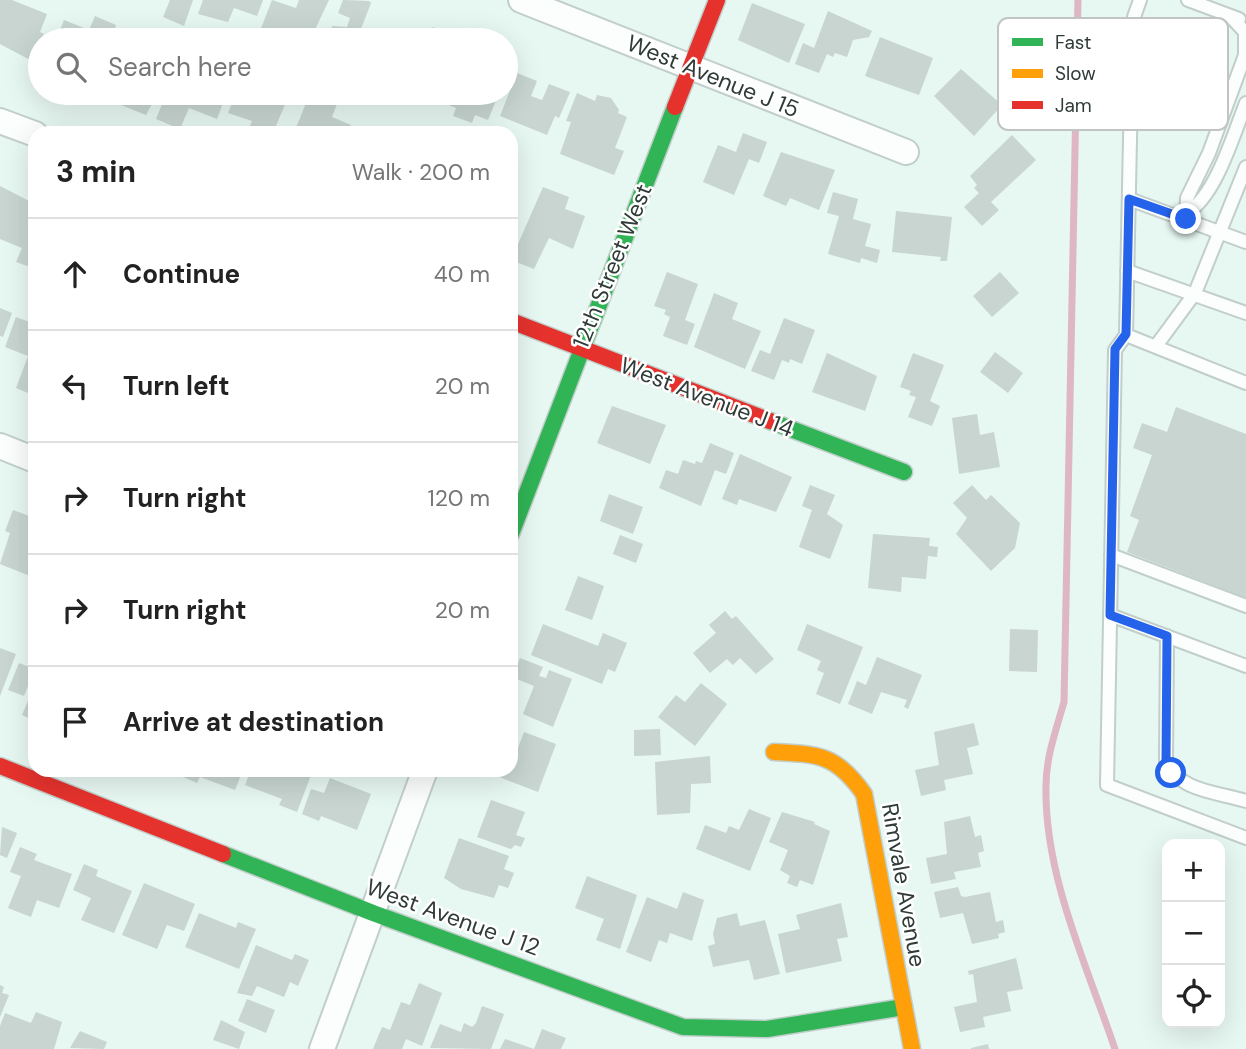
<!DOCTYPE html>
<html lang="en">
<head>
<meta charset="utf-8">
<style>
  :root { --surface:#fff; --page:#f2f2f2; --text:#222; --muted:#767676; --line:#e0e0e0 }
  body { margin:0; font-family:"DM Sans",sans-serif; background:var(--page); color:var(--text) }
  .controls { position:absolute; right:21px; bottom:21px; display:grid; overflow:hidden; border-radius:14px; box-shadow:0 7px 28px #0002 }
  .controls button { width:63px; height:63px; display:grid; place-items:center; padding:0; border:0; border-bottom:2px solid var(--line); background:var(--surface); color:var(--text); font:35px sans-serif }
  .stop { position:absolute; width:21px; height:21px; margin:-16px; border:5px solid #2563eb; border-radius:50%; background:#fff }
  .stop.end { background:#2563eb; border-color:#fff; box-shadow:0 2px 7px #0008 }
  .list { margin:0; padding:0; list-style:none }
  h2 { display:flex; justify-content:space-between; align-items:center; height:91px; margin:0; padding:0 28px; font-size:30px }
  h2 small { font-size:23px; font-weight:400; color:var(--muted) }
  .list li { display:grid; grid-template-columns:46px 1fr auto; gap:21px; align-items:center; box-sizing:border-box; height:112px; padding:0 28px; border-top:2px solid var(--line) }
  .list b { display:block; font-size:26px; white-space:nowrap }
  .list em { font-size:23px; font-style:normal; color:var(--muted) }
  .icon { flex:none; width:38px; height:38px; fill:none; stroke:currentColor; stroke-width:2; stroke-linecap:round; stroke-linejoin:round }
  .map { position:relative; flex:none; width:1246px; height:1049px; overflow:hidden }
  .search { position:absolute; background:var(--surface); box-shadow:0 7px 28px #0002; left:28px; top:28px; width:490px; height:77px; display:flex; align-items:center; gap:18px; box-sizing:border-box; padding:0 24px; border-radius:38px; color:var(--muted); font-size:26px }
  .panel { position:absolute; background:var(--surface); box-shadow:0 7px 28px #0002; left:28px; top:126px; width:490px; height:651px; border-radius:21px }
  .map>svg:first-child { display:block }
</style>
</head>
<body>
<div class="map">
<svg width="1246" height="1049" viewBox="0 0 1246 1049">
  <rect width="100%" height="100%" fill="#e7f7f2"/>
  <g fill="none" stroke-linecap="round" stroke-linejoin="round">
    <path stroke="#deb6c4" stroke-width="7" d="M1078,0l-14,702c-8,28 -18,55 -18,84 -2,89 41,180 69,263"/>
  </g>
  <path fill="#c8d5d1" d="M0,0h12l35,14 -7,18 4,2 -10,28 -34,-18z
    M170,0h23l-9,26 -21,-9z
    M203,0h60l-6,16 -23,-8 -6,14 -30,-8z
    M272,0l24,8 3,-8h30l-19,40h-25l-25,-9z
    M343,0l26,1 2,2 -12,31 19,6h-47l1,-14 15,1 3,-9 -12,-5z
    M752,3l53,21 -16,39 -51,-23z
    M828,11l44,20 -3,6 -16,3 -6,17 -12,-4 -2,4 -6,-3 -8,19 -24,-9 8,-21 11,5z
    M95,16l21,9 -5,15h-61l2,-4 5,2 7,-18 25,10z
    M432,27l22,8 -2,5h-26z
    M122,34l17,6h-19z
    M880,37l53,21 -14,37 -54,-19z
    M961,69l41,36 -28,31 -40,-40z
    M517,73l20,8 -6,15 11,4 7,-16 21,8 -11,26 -4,-2 -8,19 -47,-19z
    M126,93h32l-12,22 -25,-10z
    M173,93h54l-10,26 -28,-11 -9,21 -24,-10 8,-20 6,2z
    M236,93h54l-15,35 3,1 -1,4h-30l5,-12 -24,-8z
    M310,93l27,11 -5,13 19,8 -3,8h-54z
    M445,93h54l-11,27 -13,-5 -3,8 -19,-7 3,-8 -15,-6z
    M577,93l18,8 2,-6 14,3 8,12 -1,3 9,4 -12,31 9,3 -10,24 -54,-21 11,-32 -5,-1z
    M743,133l24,9 -8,21 -10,-4 -15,36 -31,-13 15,-37 18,7z
    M1012,135l24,25 -45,42 8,8 -17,16 -18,-19 15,-14 -5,-5 3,-3 -7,-9z
    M781,152l54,18 -16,40 -29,-12 -4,8 -23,-10z
    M0,186l35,18v49l-5,14 -14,-5 6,-14 -22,-9z
    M543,187l26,10 -4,12 20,7 -12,33 -24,-11 -15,31 -23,-9z
    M833,192l25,7 -5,20 18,5 -6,22 15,4 -3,13 -16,-5 -1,5 -32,-9 11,-38 -12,-3z
    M511,208l6,2 -6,16z
    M896,211l56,6 -5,44h-7l1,-4 -49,-5z
    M667,272l31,12 -13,36 10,4 -8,21 -24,-9 7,-19 -6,-3 2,-4 -12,-4z
    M1000,272l19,21 -27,24 -19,-21z
    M714,293l24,10 -6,16 29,12 -16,38 -51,-22z
    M0,308l12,5 -9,24 -3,-1z
    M16,317l19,7v72l-19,-8 12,-32 -23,-9z
    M784,318l31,12 -13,34 -12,-5 -1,4 -7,-3 -8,20 -23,-9 9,-21 10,4z
    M995,352l28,21 -15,20 -28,-21z
    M827,353l50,23 -12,35 -53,-19z
    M913,353l31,12 -14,36 10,5 -8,20 -24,-9 8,-20 -7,-2 2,-4 -11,-4z
    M511,404l7,3 -7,17z
    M612,406l54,19 -16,39 -53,-21z
    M1176,407l70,27v164l-119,-46 12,-32 -9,-4 22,-61 -19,-7 9,-25 25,9z
    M977,414l3,21 14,-3 6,35 -41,7 -7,-56z
    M710,443l24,10 -8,21 -11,-4 -14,36 -42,-18 7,-18 12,4 5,-14 12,4 1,-3 6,2z
    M740,454l52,23 -16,35 -37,-13 -2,6 -15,-6z
    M810,485l25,10 -8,19 16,11 -13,34 -31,-12 13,-37 -10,-4z
    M972,485l14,15 5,-5 29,28 -5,25 -24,23 -35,-37 11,-16 -14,-15z
    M609,494l34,13 -10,27 -33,-13z
    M13,510l22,8 -7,22 7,2v36l-35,-14 10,-31 -5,-2z
    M873,534l57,4 -1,8 9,1 -1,10 -9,-1 -2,23 -24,-2 -1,15 -33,-4z
    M620,535l23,9 -7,19 -23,-9z
    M578,576l26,10 -12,34 -27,-10z
    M725,611l7,8 4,-3 38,43 -18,15 -16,-16 -7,7 -6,-6 -17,14 -17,-20 23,-20 -7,-8z
    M543,624l55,22 5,-13 24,10 -12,29 -7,-3 -6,15 -71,-29z
    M807,624l56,23 -23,57 -24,-10 8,-21 -7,-3 4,-9 -24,-11z
    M1010,629l28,1 -1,42 -28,-1z
    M0,648l16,6 -16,42z
    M877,657l45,18 -14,34 -4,-2 3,-7 -26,-8 -9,22 -24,-10 9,-23 9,4z
    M520,658l23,9 -4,9 7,2 3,-8 23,9 -19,48 -30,-13 11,-28 -22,-9z
    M19,663l16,6 -11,27 -16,-6z
    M701,683l26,21 -32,42 -37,-29 18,-22 9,7z
    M35,684v37l-13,-6z
    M974,723l5,22 -12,3 6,26 -29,6 2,10 -25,6 -6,-26 24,-5 -5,-33z
    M660,729l1,26 -27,1v-26z
    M524,732l32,12 -18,48 -57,-22h30v-13l3,1z
    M710,756l1,27 -20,1 -1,29 -33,2 -2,-53z
    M185,770h58l-8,20 -35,-13 -3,6 -14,-6z
    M251,770h62l-16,42 -18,-7 3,-6 -37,-14z
    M330,778l41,16 -14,36 -36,-14 -2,5 -17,-7 9,-25 13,4z
    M491,800l34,12 -9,23 9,3 -4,9 -6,-2 -4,4 -34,-12z
    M749,809l22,9 -21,53 -54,-22 9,-24 21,8 3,-7 10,4z
    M782,812l33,10 -1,2 16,7 -17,54 -13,-5 -3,7 -10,-4 3,-7 -10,-6 8,-20 -19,-8z
    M970,816l5,21 6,-2 3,16 -6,2 3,14 -27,5 2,7 -25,5 -5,-26 21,-4 -3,-32z
    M2,827l15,6 -10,25 -7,-3z
    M459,838l50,18 -5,13 10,4 -6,15 -9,-3 -5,13 -33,-9 -17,-11z
    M20,847l17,7 -3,6 38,14 -13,34 -22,-8 -6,17 -23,-9 13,-32 -11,-4z
    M84,864l14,6 -2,6 36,15 -18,42 -33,-13 10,-22 -18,-8z
    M587,876l50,19 -17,54 -24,-9 8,-21 -29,-11z
    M144,883l51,21 -11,27 -17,-6 -10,24 -35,-14z
    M958,887l3,9 4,1 25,-5 6,30 7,-2 2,12 -7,2 1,4 -27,6 -9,-31 -23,5 -6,-26z
    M683,892l21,8 -12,41 -22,-8 -3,10 -8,-3 -8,22 -25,-10 21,-55 30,12z
    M841,903l7,34 -11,2 5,22 -56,12 -8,-39 22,-5 -4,-14z
    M199,913l37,15 2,-6 18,7 -17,40 -54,-22z
    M737,913l3,13 25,-6 15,54 -26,6 -5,-20 -36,7 -5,-21 7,-2 -2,-10 4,-16z
    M256,945l36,15 3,-6 14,6 -11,26 -8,-4 -6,15 -27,-11 -5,10 -15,-3z
    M1016,958l7,31 -16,3 4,19 -28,6 2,10 -25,5 -6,-25 23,-5 -4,-28 -4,1 -1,-4z
    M419,983l23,10 -20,53 -16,-7 -4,10h-29l9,-22 8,3 11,-28 9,3z
    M0,985l4,2 -2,6 7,2 -9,22z
    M247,999l28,11 -9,23 -28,-12z
    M482,1006l22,8 -13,35 -61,-1 10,-24 21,8 3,-9 8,4 4,-4z
    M36,1012l26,10 -8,27h-54v-23l5,-13 26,10z
    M221,1020l24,12 -6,17 -26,-9z
    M542,1029l24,9 -5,11h-61l5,-10 29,10z
    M80,1031l27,11 -3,7 -34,-1z
    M988,1044l1,5h-18v-1z"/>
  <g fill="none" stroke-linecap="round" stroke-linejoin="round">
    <g stroke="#c1ceca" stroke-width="16">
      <path id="lane" d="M1188,0l51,19
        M1131,90l53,19
        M1129,199l117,43
        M1188,212c28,-17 46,-79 58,-109
        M1186,219l1,-21 22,-45 36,-98v-23l-14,-15
        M1127,271l119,42
        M1126,335l5,-245 3,-73 6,-17
        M1156,346l39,-53 51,-126
        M1246,383l-120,-48 -11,15 -8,435 139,53
        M1111,555l135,51
        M1110,615l136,51
        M1167,636l-1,125c13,31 52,31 80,40"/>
    </g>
    <g stroke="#c1ceca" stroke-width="28">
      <path id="street" d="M521,0l385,152
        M0,121l35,13
        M0,446l35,14
        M322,1049l103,-279"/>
    </g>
    <g stroke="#c1ceca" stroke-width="19">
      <path id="fast" d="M770,421l134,51
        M511,534l164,-427
        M223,854l150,59 310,114 84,2 137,-22"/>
    </g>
    <g stroke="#c1ceca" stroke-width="19">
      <path id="slow" d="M774,752c45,2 63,3 90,42l48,255"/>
    </g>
    <g stroke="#c1ceca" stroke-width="19">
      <path id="jam" d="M675,107l42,-107
        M511,321l259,100
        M0,766l223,88"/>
    </g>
    <use href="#lane" stroke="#fbfefd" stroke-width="12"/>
    <use href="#street" stroke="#fbfefd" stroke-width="24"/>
    <use href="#fast" stroke="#30b455" stroke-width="16"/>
    <use href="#slow" stroke="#ff9f0a" stroke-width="16"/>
    <use href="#jam" stroke="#e5322d" stroke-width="16"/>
  </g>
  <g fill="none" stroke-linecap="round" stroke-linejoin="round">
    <path stroke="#2563eb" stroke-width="9" d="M1171,773l-5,-12 1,-125 -57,-21 5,-266 11,-15 3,-135 57,20"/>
  </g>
  <g text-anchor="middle" stroke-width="5" stroke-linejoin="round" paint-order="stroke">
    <g font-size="23" fill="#2f3b37" stroke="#fff">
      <text transform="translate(713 76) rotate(22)" y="8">West Avenue J 15</text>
      <text transform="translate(612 266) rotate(-68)" y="8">12th Street West</text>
      <text transform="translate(707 397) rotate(21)" y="8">West Avenue J 14</text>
      <text transform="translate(904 885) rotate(80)" y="8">Rimvale Avenue</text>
      <text transform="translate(453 917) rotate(20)" y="8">West Avenue J 12</text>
    </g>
  </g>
  <rect x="998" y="18" width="230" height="112" rx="10" fill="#fff" stroke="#c1c4c3" stroke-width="2"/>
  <rect x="1012" y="38" width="31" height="8" fill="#30b455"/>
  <rect x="1012" y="69" width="31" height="9" fill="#ff9f0a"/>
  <rect x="1012" y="101" width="31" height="8" fill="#e5322d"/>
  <g font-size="19" fill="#2f3b37">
    <text x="1055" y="49">Fast</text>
    <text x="1055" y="80">Slow</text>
    <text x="1055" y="112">Jam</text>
  </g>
</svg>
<div class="controls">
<button>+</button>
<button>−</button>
<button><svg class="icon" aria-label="locate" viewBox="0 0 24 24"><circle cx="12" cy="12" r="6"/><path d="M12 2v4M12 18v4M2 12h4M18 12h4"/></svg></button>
</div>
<div class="stop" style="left:1171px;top:773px"></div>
<div class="stop end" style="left:1186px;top:219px"></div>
<div class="search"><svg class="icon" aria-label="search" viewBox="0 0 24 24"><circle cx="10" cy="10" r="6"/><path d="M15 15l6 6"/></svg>Search here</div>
<section class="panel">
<h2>3 min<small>Walk · 200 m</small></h2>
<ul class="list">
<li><svg class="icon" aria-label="ahead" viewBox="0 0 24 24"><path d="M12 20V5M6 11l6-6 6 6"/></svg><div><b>Continue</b></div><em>40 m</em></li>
<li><svg class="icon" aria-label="left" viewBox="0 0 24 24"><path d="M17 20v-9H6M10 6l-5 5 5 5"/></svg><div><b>Turn left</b></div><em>20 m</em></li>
<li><svg class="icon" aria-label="right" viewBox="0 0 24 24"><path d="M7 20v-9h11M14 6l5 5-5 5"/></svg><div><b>Turn right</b></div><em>120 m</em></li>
<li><svg class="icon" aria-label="right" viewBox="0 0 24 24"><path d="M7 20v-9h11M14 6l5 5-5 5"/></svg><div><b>Turn right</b></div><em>20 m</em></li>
<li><svg class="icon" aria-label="arrive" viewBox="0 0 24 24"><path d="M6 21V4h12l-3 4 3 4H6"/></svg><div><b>Arrive at destination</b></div></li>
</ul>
</section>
</div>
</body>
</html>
